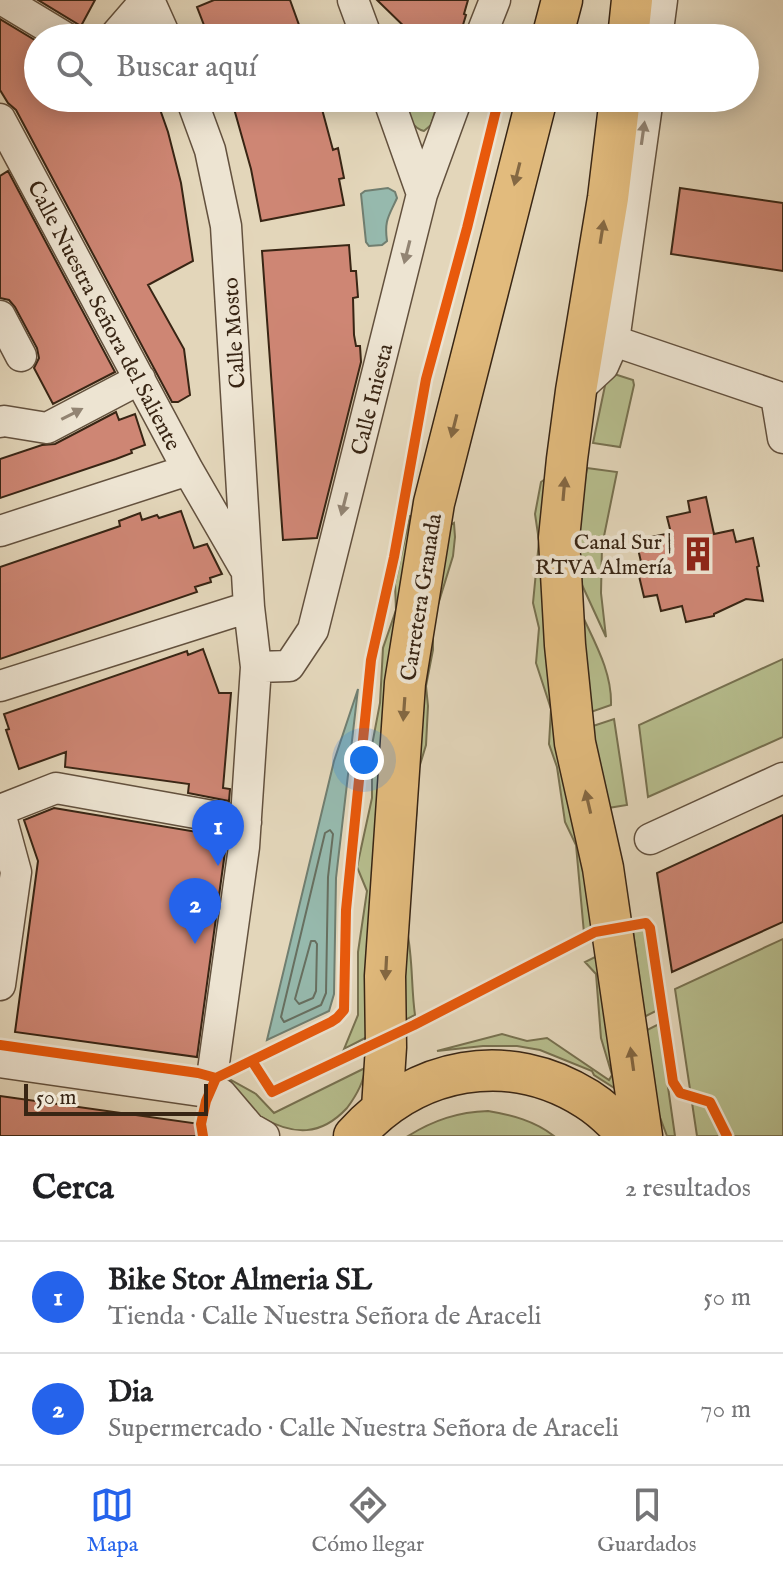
<!DOCTYPE html>
<html lang="es">
<head>
<meta charset="utf-8">
<style>
  :root { --surface:#fff; --page:#f6f6f6; --text:#202124; --muted:#757577; --line:#e0e0e0; --accent:#2563eb }
  body { margin:0; font-family:"IM FELL English",serif; background:var(--page); color:var(--text) }
  .scale { position:absolute; left:24px; bottom:20px; width:184px; box-sizing:border-box; padding-left:8px; border:4px solid #382514; border-top:0; font-size:22px; line-height:28px; white-space:nowrap; color:#382514; -webkit-text-stroke:6px #ede4d2; paint-order:stroke }
  .you { position:absolute; left:364px; top:760px; width:28px; height:28px; margin:-20px; border:6px solid #fff; border-radius:50%; background:#1a73e8; box-shadow:0 0 0 12px #1a73e833 }
  .badge { display:grid; place-items:center; width:52px; height:52px; border-radius:50%; background:var(--accent); color:#fff; font-size:26px; font-weight:700 }
  .pin { position:absolute; translate:-50% -66px; filter:drop-shadow(0 2px 4px #0008) }
  .pin::after { content:''; position:absolute; top:42px; width:28px; height:24px; background:inherit; clip-path:polygon(0 0,100% 0,50% 100%) }
  .list { margin:0; padding:0; list-style:none }
  h2 { display:flex; justify-content:space-between; align-items:center; height:104px; margin:0; padding:0 32px; font-size:34px }
  h2 small { font-size:26px; font-weight:400; color:var(--muted) }
  .list li { display:grid; grid-template-columns:52px 1fr auto; gap:24px; align-items:center; box-sizing:border-box; height:112px; padding:0 32px; border-top:2px solid var(--line) }
  .list b { display:block; font-size:30px; white-space:nowrap }
  .list p { margin:0; font-size:26px; white-space:nowrap; color:var(--muted) }
  .list em { font-size:26px; font-style:normal; color:var(--muted) }
  .icon { flex:none; width:44px; height:44px; fill:none; stroke:currentColor; stroke-width:2; stroke-linecap:round; stroke-linejoin:round }
  .map { position:relative; flex:none; width:783px; height:1136px; overflow:hidden }
  .search { position:absolute; background:var(--surface); box-shadow:0 4px 20px #0003; left:24px; right:24px; top:24px; height:88px; display:flex; align-items:center; gap:20px; box-sizing:border-box; padding:0 28px; border-radius:44px; color:var(--muted); font-size:30px }
  .sheet { height:328px; background:var(--surface) }
  nav { display:flex; justify-content:space-around; align-items:center; box-sizing:border-box; height:112px; border-top:2px solid var(--line); background:var(--surface); font-size:22px; color:var(--muted) }
  nav a { display:grid; justify-items:center; gap:4px }
  nav .on { color:var(--accent) }
  .map>svg:first-child { display:block }
</style>
</head>
<body>
<div class="map">
<svg width="783" height="1136" viewBox="0 0 783 1136">
  <rect width="100%" height="100%" fill="#e3d6ba"/>
  <filter id="stains"><feTurbulence type="fractalNoise" baseFrequency=".0025" numOctaves="4"/><feColorMatrix values="0 0 0 0 .2 0 0 0 0 .09 0 0 0 0 .02 0 0 0 .5 -.17"/></filter>
  <radialGradient id="worn" r=".72"><stop offset=".6" stop-color="#630" stop-opacity="0"/><stop offset="1" stop-color="#630" stop-opacity=".3"/></radialGradient>
  <path fill="#b6bd8d" stroke="#777150" stroke-width="2" d="M403,98h36l-8,27 -7,6c-15,-4 -16,-19 -21,-33z
    M611,373l22,7 1,5 -14,62 -27,-4 14,-67z
    M587,468l30,4 -15,74 -1,47 5,44 -35,-76z
    M548,477l51,448 -15,8 -8,-88 -11,-23 -8,-55 -8,-23 2,-35 -15,-46 3,-35 -6,-25 6,-62 -4,-27 6,-32z
    M410,516l7,1 -46,518 -27,14 14,-34v-63l9,-61 -10,-24 15,-69v-53l8,-42 3,-55 13,-38 -1,-27z
    M454,523l1,14 -2,19 -20,65v29l-7,36 2,20 -2,39 -10,33 1,27 -10,126c6,28 4,56 8,84l-16,8 9,-214 37,-281z
    M583,617c13,28 29,56 28,88l-20,7 -10,-78z
    M783,659v78l-135,60 -9,-72z
    M614,719l13,86 -19,3 -15,-67v-15z
    M645,928l13,82 -14,7 -11,-87z
    M783,939v197h-86l-22,-147z
    M603,953l13,136 -22,-14 -2,-4 -52,-21 -23,-4h-34l-46,5 65,-17 25,7 20,-3 62,42 3,-5 -11,-37 -5,-64 -11,-12z
    M659,1024l16,112h-8l-9,-24 -13,-81z
    M365,1068c-1,15 -9,28 -18,40 -26,28 -53,28 -86,9 -13,-10 -25,-24 -32,-38l27,15 18,19z
    M488,1111c24,4 47,10 66,25h-146c26,-16 50,-24 80,-25z"/>
  <path fill="#96b9ad" stroke="#707e70" stroke-width="2" d="M388,188l7,4 2,6c-8,18 -13,22 -10,43l-5,4 -13,1 -3,-4 -5,-48 4,-3z
    M358,689l-22,189 -2,116 -5,17 -62,29 67,-279z"/>
  <g fill="none" stroke-linecap="round" stroke-linejoin="round">
    <path stroke="#676f60" stroke-width="2" d="M330,830l3,4 -5,43 -2,116 -5,12 -37,17 -3,-5 44,-184z
      M311,941h4l2,3 -1,47 -3,7 -14,6 -4,-5z"/>
  </g>
  <path fill="#ce8674" stroke="#382514" stroke-width="2" d="M38,0h57l-14,26z
    M214,0h76l9,25 -5,2 5,11h-90l-12,-31z
    M377,0h91l-4,14 2,1 -7,23h-43z
    M0,19l38,23v56h118l12,34 13,51 12,78 -45,24 36,64 6,46 -12,7h-6l-156,-292 -8,-7 -8,-13z
    M231,98h88l14,52 5,-2 6,30 -5,1 5,26 -83,16 -10,-52z
    M8,171l107,201 -62,32 -19,-36 5,-10 -2,-10 -22,-41 -6,-7 -9,-2v-122z
    M680,188l103,15v68l-112,-17z
    M349,245l2,26h5l2,26 -5,1 1,37 2,11h4l1,16 -44,176 -34,2 -21,-289z
    M116,412l3,8 16,-6 10,31 -14,5 1,3 -16,6 -116,39v-39l42,-14 13,-1z
    M706,497l8,37 19,-4 3,12 17,-4 6,28 -2,1 6,34 -17,-2 -32,15v2l-28,6 -4,-16 -21,5 -4,-16 -13,2 -5,-21 5,-1 -8,-35 35,-7 -4,-16 23,-5 -2,-11z
    M181,511l13,37 13,-4 15,30 -12,4 1,4 -16,5 2,5 -197,67v-92l120,-41 -1,-5 21,-8 2,7 15,-5 2,3z
    M203,649l16,44h12l-8,95 7,1 -1,12 -41,-8 1,-9 -124,-17 1,-15 -47,17 -13,-39 3,-1 -5,-15 183,-63 1,4z
    M54,808l173,29 -30,220 -182,-25 23,-171 -14,-41z
    M783,815v107l-111,50 -15,-99z
    M0,1096l200,28 -1,12h-199z"/>
  <g fill="none" stroke-linecap="round" stroke-linejoin="round">
    <g stroke="#63513e" stroke-width="33">
      <path id="minor" d="M3,0l63,38
        M149,0l17,38
        M353,0l14,38
        M113,38l33,-38
        M480,38l15,-38
        M657,38l5,-38
        M191,98l19,52 16,76 23,381 7,60 -12,180 -34,245 10,35 5,9
        M388,98l34,96
        M0,119l188,351 56,97
        M0,316l21,40
        M614,341l162,55 7,42
        M576,391l27,-25 11,-25 34,-243
        M0,422l4,-1 43,7 93,-49
        M0,531l188,-61
        M256,667l33,-1 24,-36 109,-436 35,-96
        M0,686l249,-79
        M0,810l56,-22 190,34
        M0,813l16,59 -16,113
        M650,839l133,-61
        M0,1062l221,32 29,34 14,8"/>
    </g>
    <g stroke="#382514" stroke-width="43">
      <path id="major" d="M552,38l10,-38
        M628,38l4,-38
        M620,98l-12,100 -32,193 -9,68 -8,79 6,107 10,98 28,125 39,268
        M382,1108l4,-61 -1,-71 20,-293 29,-180 103,-405
        M354,1136c61,-69 154,-87 233,-37 16,10 29,23 41,37"/>
    </g>
    <use href="#minor" stroke="#ede4d2" stroke-width="30"/>
    <use href="#major" stroke="#e2bb7d" stroke-width="40"/>
    <g stroke="#ede4d2" stroke-width="15">
      <path id="cycleway" d="M0,1045l198,28 18,5
        M252,1061l20,31 142,-67 181,-93 51,-9 4,5 23,154 7,11 30,9 17,34
        M203,1136l-2,-12 5,-23 10,-23 115,-56 6,-4 7,-8 2,-100 25,-250 23,-103 32,-178 41,-151 32,-130"/>
    </g>
    <use href="#cycleway" stroke="#e8590c" stroke-width="10"/>
  </g>
  <defs><path id="oneway-solid" d="M-6-.8H1V-3.2L6.5 0L1 3.2V.8H-6Z" transform="scale(2)"/></defs>
  <g fill="#928473">
    <use href="#oneway-solid" transform="translate(643 133) rotate(-82)"/>
    <use href="#oneway-solid" transform="translate(407 252) rotate(104)"/>
    <use href="#oneway-solid" transform="translate(72 414) rotate(-27)"/>
    <use href="#oneway-solid" transform="translate(344 504) rotate(104)"/>
  </g>
  <g fill="#846843">
    <use href="#oneway-solid" transform="translate(517 174) rotate(104)"/>
    <use href="#oneway-solid" transform="translate(602 232) rotate(-81)"/>
    <use href="#oneway-solid" transform="translate(454 426) rotate(104)"/>
    <use href="#oneway-solid" transform="translate(564 489) rotate(-85)"/>
    <use href="#oneway-solid" transform="translate(404 709) rotate(94)"/>
    <use href="#oneway-solid" transform="translate(588 802) rotate(-103)"/>
    <use href="#oneway-solid" transform="translate(386 968) rotate(93)"/>
    <use href="#oneway-solid" transform="translate(632 1059) rotate(-98)"/>
  </g>
  <defs>
    <g id="building-bare" transform="scale(2.76)"><path d="M-4-6H4V6H1V3H-1V6H-4ZM-2.5-4.3h1.7v1.8h-1.7ZM.8-4.3h1.7v1.8H.8ZM-2.5-1h1.7V.8h-1.7ZM.8-1h1.7V.8H.8Z" fill="#8f2418" stroke="#ede4d2" stroke-width="2.5" paint-order="stroke"/></g>
  </defs>
  <g fill-rule="evenodd">
    <use href="#building-bare" x="698" y="554"/>
  </g>
  <g text-anchor="middle" stroke-width="8" stroke-linejoin="round" paint-order="stroke">
    <g font-size="22" fill="#382514" stroke="#ede4d2">
      <text transform="translate(105 315) rotate(62)" y="8">Calle Nuestra Señora del Saliente</text>
      <text transform="translate(233 333) rotate(-94)" y="8">Calle Mosto</text>
      <text transform="translate(371 399) rotate(-76)" y="8">Calle Iniesta</text>
      <text transform="translate(420 597) rotate(-81)" y="8">Carretera Granada</text>
    </g>
    <g font-size="22" fill="#382514" stroke="#ede4d2" text-anchor="end">
      <text x="672" y="549">Canal Sur |<tspan x="672" dy="25">RTVA Almería</tspan></text>
    </g>
  </g>
  <rect width="100%" height="100%" filter="url(#stains)"/>
  <rect width="100%" height="100%" fill="url(#worn)"/>
</svg>
<div class="scale">50 m</div>
<div class="you"></div>
<div class="pin badge" style="left:218px;top:866px">1</div>
<div class="pin badge" style="left:195px;top:944px">2</div>
<div class="search"><svg class="icon" aria-label="search" viewBox="0 0 24 24"><circle cx="10" cy="10" r="6"/><path d="M15 15l6 6"/></svg>Buscar aquí</div>
</div>
<section class="sheet">
<h2>Cerca<small>2 resultados</small></h2>
<ul class="list">
<li><span class="badge">1</span><div><b>Bike Stor Almeria SL</b><p>Tienda · Calle Nuestra Señora de Araceli</p></div><em>50 m</em></li>
<li><span class="badge">2</span><div><b>Dia</b><p>Supermercado · Calle Nuestra Señora de Araceli</p></div><em>70 m</em></li>
</ul>
</section>
<nav>
<a class="on"><svg class="icon" aria-label="map" viewBox="0 0 24 24"><path d="M3 6l6-2 6 2 6-2v14l-6 2-6-2-6 2zM9 4v14M15 6v14"/></svg>Mapa</a>
<a><svg class="icon" aria-label="directions" viewBox="0 0 24 24"><path d="M12 3l9 9-9 9-9-9zM9 14v-3h6M13 9l2 2-2 2"/></svg>Cómo llegar</a>
<a><svg class="icon" aria-label="saved" viewBox="0 0 24 24"><path d="M7 4h10v16l-5-4-5 4z"/></svg>Guardados</a>
</nav>
</body>
</html>
